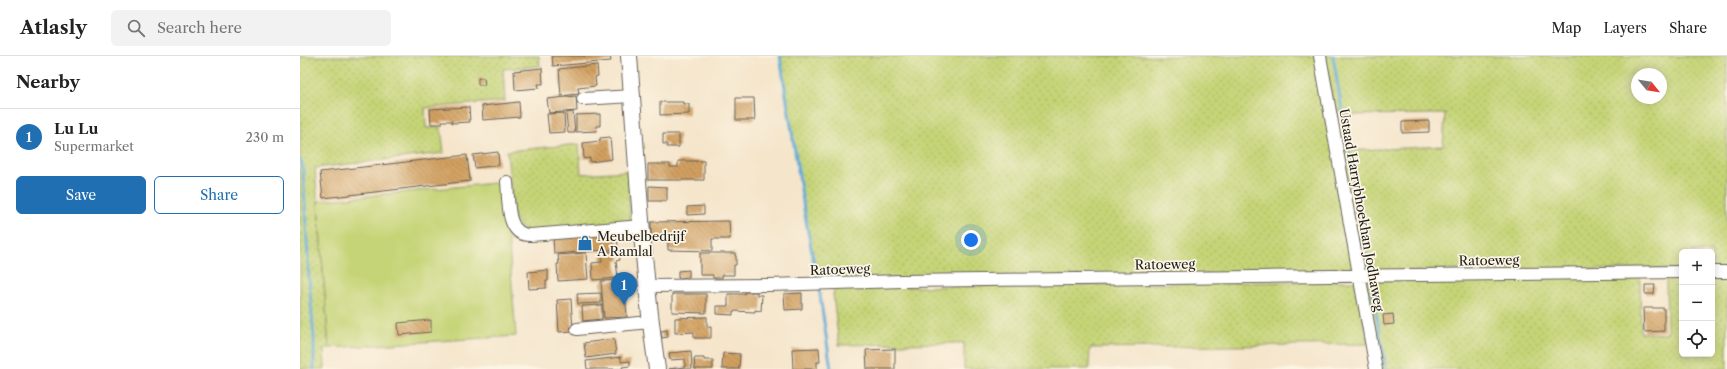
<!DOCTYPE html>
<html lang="en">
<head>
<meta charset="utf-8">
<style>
  :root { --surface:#fff; --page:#f2f2f2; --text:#222; --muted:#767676; --line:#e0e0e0; --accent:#1f6fb2 }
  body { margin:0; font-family:"Libre Caslon Text",serif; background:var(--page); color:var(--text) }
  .controls { position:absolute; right:12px; bottom:12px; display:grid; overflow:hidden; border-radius:6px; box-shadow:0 2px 10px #0003 }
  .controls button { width:36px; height:36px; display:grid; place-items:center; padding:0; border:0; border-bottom:1px solid var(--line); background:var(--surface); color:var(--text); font:20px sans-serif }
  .compass { position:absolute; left:1331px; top:12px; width:36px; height:36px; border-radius:50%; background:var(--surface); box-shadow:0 2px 10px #0003; rotate:120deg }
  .you { position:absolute; left:671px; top:184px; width:14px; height:14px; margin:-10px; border:3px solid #fff; border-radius:50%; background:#1a73e8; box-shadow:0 0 0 6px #1a73e833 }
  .badge { display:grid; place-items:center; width:26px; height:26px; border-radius:50%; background:var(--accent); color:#fff; font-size:13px; font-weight:700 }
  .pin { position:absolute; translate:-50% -33px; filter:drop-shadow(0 1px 2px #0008) }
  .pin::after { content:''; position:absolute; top:21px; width:14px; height:12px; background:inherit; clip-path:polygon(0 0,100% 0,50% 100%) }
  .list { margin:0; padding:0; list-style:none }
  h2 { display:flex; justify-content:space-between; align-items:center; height:52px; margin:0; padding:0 16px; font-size:17px }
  h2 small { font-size:13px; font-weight:400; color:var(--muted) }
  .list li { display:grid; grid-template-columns:26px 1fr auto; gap:12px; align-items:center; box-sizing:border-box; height:56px; padding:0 16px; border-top:1px solid var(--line) }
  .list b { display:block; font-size:15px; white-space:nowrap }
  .list p { margin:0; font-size:13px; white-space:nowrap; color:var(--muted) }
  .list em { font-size:13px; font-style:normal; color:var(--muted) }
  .actions { display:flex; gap:8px; padding:12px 16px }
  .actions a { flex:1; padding:9px 0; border:1px solid var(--accent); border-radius:6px; text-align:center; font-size:14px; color:var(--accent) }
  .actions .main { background:var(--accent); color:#fff }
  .icon { flex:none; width:22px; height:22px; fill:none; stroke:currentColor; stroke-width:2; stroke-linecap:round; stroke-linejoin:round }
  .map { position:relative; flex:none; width:1427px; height:313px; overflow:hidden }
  header { display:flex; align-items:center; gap:24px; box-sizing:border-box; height:56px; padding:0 20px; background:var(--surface); border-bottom:1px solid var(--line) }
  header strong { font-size:19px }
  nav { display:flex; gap:22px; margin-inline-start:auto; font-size:14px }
  .search { width:280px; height:36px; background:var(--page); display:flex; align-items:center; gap:10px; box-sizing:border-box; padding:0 14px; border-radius:6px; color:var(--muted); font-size:15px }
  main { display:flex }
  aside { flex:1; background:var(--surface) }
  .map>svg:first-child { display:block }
</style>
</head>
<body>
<header>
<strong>Atlasly</strong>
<div class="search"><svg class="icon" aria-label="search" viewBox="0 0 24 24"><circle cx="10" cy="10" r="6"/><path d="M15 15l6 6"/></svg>Search here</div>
<nav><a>Map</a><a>Layers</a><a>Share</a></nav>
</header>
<main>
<aside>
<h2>Nearby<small></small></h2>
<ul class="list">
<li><span class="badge">1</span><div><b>Lu Lu</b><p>Supermarket</p></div><em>230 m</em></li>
</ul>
<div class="actions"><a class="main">Save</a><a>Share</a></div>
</aside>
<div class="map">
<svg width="1427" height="313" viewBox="0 0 1427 313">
  <defs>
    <pattern id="green-dots" width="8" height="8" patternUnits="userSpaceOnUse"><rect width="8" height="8" fill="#c5d476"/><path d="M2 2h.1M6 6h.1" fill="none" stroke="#a9b566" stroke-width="1.8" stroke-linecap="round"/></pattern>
    <pattern id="building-back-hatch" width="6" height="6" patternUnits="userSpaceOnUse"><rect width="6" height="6" fill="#d2a061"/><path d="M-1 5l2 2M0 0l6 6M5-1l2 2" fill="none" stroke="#aa824f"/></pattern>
  </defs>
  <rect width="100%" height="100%" fill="#fcf5e5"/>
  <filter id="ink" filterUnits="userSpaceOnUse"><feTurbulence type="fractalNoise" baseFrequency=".025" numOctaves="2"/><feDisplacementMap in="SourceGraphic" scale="8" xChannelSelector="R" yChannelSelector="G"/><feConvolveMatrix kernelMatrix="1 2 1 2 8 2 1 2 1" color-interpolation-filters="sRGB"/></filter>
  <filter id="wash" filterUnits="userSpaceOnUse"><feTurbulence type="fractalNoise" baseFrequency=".012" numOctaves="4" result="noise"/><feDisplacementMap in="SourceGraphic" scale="16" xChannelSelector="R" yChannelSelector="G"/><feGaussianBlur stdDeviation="0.9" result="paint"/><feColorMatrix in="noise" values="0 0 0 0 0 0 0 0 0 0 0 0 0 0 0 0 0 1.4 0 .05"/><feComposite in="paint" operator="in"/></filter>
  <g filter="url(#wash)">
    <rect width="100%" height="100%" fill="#f5e5cb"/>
    <path fill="url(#green-dots)" stroke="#707849" fill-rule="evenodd" d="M0,0h239l1,10 -37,3 2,32 -80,7 1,20 15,-1 3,26 -129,15 14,180 -5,1 1,20h-25z
      M480,0h538l38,216 -539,8 -12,-65z
      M1025,0h402v213h-15v-17h-30v17l-318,2 -21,-120 100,-5 2,-32 -110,1zM1337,18h24v24h-24z
      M279,88l2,30 47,-3 2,48 -2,4 -102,10 -12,-14 -7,-68z
      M1340,218l1,59 26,1 -1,-59h16v79h30v-79h15v94h-347l-14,-85 2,-4z
      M1056,225l12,63 -278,4 -1,21h-125v-26l-125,2 -6,-51 2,-6z"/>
    <path fill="#c5d476" stroke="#707849" d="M204,126l12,154 -187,12 -11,-147z"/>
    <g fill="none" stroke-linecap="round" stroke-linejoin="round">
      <path stroke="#5ea9d6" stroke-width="3" d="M480,0l25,159 12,65
        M1033,0l35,210
        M0,103l3,9 6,111 5,60v30
        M1071,227l15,86
        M519,233l12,80"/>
    </g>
    <g id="blocks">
      <path fill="url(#building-back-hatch)" d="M252,0h58l1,5 -58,5z
        M297,9l1,11 -3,1 1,9 -18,2 1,6 -18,2 -2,-27z
        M242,12l1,16h-5l1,4 -24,2 -1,-19z
        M178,22h6l1,7h-7z
        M276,40l1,15 -28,2 -2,-14z
        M436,42h18l1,22h-19z
        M219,46l1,15 -37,3 -1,-14z
        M360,46h23v2h6v10l-29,1z
        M169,51l1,15 -18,1v-2h-10v3h-11l-1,-15z
        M273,56l2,21h-7l-2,-20z
        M264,57l1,19 -16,1 -2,-19z
        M300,58v12h-4l1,5 -21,1v-17z
        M1129,65v11l-27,1v-11z
        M363,78h16v13h-12v-3h-4z
        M310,81l2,22 -22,3v-4l-6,1 -1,-16 17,-2v-3z
        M198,96l1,13 -24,3 -2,-13z
        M167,99l3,26 -147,17 -3,-26z
        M378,105h26v19h-56v-16h22v3h8z
        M349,130l18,1v14h-18z
        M404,150v8l-17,1v-8z
        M429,165l1,18h-18v12l-44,-1v-9h-17v-19z
        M317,174l1,19 -64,5 -1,-16z
        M319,195l1,9 -4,1 2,17 -25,2 -1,-17 10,-1 -1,-10z
        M286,197l2,26 -30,2 -1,-17h2l-1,-9z
        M400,197h35v3h1v9h-2v10h-12v3h-9v-3h-13z
        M248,214v11h-2v7l-17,1 -1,-17z
        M389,214v7l-11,1v-7z
        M324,224l3,37 -23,1 -3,-37z
        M1345,229h10l-1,9h-9z
        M445,236h12v3h5l-1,16 -6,-1v2l-22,-1v4l-16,-1v-8h11v-12h17z
        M301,237v10l-23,1 -1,-10z
        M502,237v16l-17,1 -1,-16z
        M372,238h34v19l-34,-1z
        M271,243l2,32 -14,1 -2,-32z
        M302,249v14l-19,2 -1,-15z
        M1343,252h21v23l-20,1z
        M1093,258l1,10 -10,1 -1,-10z
        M407,261v10h4v11h-17v-6l-19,1v-15z
        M131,264v12l-32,3 -1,-12z
        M367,274l1,7 -6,1 -1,-7z
        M314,283l2,15 -30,4 -2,-15z
        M519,292l1,14h-3v7h-24l-1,-20z
        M595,293v20h-28l-1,-19z
        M391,295l1,18h-24l17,-2v-8l-15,1 -1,-7z
        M423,297l17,1 -1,15h-17z
        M321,301v5l9,-1v5l-8,1 1,2h-36l-1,-8z
        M394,302h10v2h9v9h-18z"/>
    </g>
  </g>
  <g filter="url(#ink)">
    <use href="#blocks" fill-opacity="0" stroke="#686259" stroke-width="1"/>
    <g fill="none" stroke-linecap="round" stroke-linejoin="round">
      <g stroke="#686259" stroke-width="14">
        <path id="minor" d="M1020,0l56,313
          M283,43l49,-3
          M207,126c2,18 -2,54 24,53l111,-9
          M1412,216h15
          M348,230l121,-1 133,-4 780,-9
          M277,273l73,-7"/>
      </g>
      <g stroke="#686259" stroke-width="18">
        <path id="major" d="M329,0c8,104 13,209 28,313"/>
      </g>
      <use href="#minor" stroke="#fff" stroke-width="12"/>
      <use href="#major" stroke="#fff" stroke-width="16"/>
    </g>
  </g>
  <defs>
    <g id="shop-bare" transform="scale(1.2)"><path d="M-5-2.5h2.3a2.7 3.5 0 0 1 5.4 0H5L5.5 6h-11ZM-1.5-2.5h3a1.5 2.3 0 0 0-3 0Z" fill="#1f6fb2" stroke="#fcf5e5" stroke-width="2.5" paint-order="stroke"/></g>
  </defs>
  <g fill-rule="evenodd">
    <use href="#shop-bare" x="285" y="187"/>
  </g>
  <g text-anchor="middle" stroke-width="3.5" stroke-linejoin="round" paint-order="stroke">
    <g font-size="13" fill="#1c1c1c" stroke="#fcf5e5">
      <text transform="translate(1062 154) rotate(80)" y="5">Ustaad Harrybhoekhan Jodhaweg</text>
      <text transform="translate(1189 204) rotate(-1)" y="5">Ratoeweg</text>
      <text transform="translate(865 208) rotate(-1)" y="5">Ratoeweg</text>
      <text transform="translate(540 213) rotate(-2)" y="5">Ratoeweg</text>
    </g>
    <g font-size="13" fill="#1c1c1c" stroke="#fcf5e5" text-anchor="start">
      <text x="297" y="185">Meubelbedrijf<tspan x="297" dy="15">A Ramlal</tspan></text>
    </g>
  </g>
</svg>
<div class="controls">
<button>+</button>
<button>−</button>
<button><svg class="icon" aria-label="locate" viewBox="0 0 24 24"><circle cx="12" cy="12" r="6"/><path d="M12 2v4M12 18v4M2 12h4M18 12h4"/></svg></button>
</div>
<svg class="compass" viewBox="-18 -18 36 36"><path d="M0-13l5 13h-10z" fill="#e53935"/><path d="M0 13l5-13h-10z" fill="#767676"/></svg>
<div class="you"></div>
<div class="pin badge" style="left:324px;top:249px">1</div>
</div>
</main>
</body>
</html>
